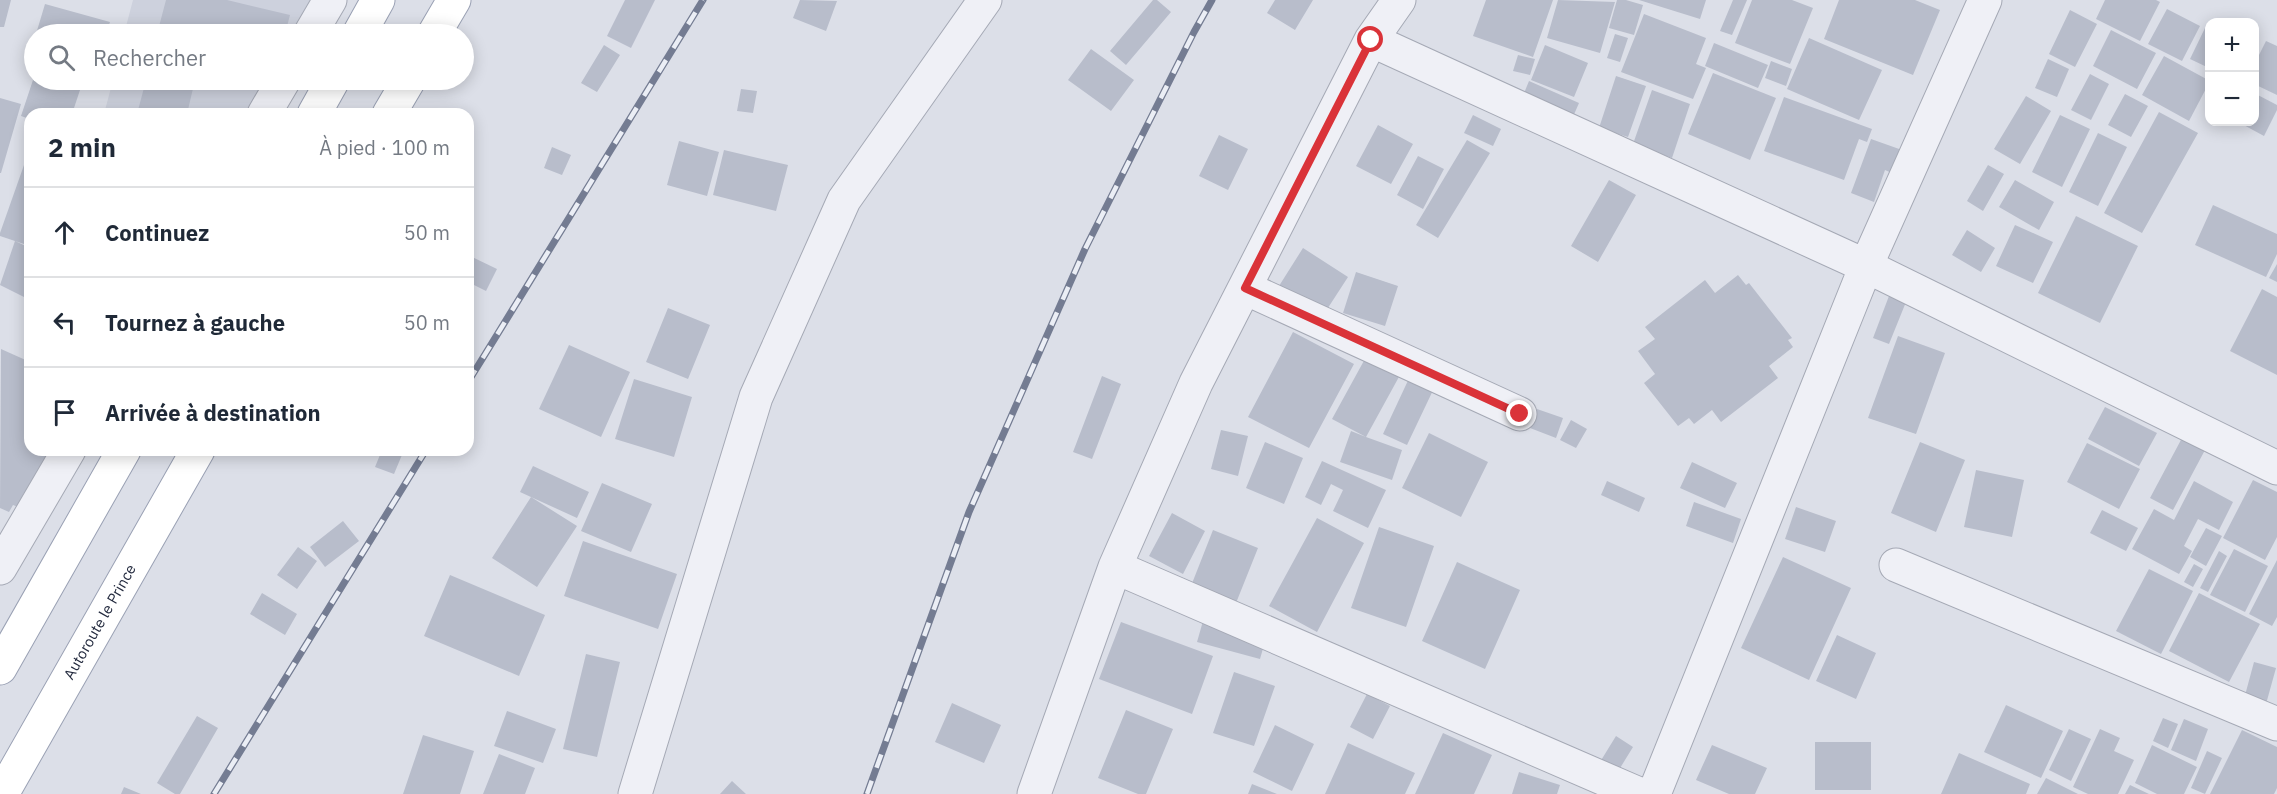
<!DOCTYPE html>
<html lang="fr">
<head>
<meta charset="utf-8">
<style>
  :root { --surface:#fff; --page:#f6f6f7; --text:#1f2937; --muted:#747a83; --line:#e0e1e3 }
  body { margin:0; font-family:"IBM Plex Sans",sans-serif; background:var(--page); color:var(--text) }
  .controls { position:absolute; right:18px; top:18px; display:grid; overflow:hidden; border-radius:12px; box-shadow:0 3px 15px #0003 }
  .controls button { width:54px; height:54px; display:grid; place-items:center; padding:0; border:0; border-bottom:2px solid var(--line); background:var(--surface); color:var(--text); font:30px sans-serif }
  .stop { position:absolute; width:18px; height:18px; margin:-14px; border:4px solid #da3339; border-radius:50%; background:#fff }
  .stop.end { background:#da3339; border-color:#fff; box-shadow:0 2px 6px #0008 }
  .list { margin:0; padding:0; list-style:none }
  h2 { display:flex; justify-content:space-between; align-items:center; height:78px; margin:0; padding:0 24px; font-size:26px }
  h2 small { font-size:20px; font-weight:400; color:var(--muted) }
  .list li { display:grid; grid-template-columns:39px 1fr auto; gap:18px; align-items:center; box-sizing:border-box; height:90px; padding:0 24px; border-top:2px solid var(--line) }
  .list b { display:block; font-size:22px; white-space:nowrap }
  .list em { font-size:20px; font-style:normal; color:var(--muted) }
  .icon { flex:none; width:33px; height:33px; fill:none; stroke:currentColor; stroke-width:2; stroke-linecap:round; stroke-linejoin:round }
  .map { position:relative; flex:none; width:2277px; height:794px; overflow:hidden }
  .search { position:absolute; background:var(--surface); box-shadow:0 3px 15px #0003; left:24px; top:24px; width:450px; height:66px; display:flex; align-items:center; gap:15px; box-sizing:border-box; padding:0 21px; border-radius:33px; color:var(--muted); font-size:22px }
  .panel { position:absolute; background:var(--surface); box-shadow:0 3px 15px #0003; left:24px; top:108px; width:450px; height:348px; border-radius:18px }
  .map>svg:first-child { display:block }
</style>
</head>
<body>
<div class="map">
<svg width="2277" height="794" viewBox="0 0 2277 794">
  <rect width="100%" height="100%" fill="#dcdfe8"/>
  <path fill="#cdd1dd" d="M133,0h186l-20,34h-175z
    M113,80h161l-20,34h-150z"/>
  <path fill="#b8bdcb" d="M0,0h11l-7,27h-4z
    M166,0h61l63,15 -5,19h-128z
    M625,0h30l-24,48 -24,-12z
    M800,0l37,1 -11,30 -33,-13z
    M1153,0h4l14,12 -45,53 -16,-14z
    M1275,0h38l-18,30 -28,-17z
    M1486,0h67l-20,57 -60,-21z
    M1558,0l57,2 -15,51 -53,-15z
    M1617,0h9l17,5 -9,30 -25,-7z
    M1639,0h67l-6,19z
    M1733,0h14l-15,35 -12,-4z
    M1752,0h40l21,8 -23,56 -55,-21z
    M1839,0h76l25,10 -27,65 -89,-36z
    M2105,0h51l4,2 -20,39 -44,-22z
    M45,4l65,18 -4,12h-70z
    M2167,9l33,17 -18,35 -34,-17z
    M2070,10l27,14 -22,43 -26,-13z
    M1644,14l62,24 -10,26 10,4 -13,31 -72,-27z
    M2205,28l5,2 -1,38 -19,-9z
    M2111,30l45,23 -19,36 -44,-23z
    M1615,34l13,4 -8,24 -13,-4z
    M1809,38l73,32 -23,50 -72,-31z
    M2266,41l11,5v49l-23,-11v-19z
    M1714,43l54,22 -10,23 -53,-22z
    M604,45l16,10 -23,37 -16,-9z
    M1545,45l43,18 -14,34 -43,-17z
    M1091,49l43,31 -23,31 -43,-31z
    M1518,55l17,4 -5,16 -17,-4z
    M2164,56l46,25 -21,40 -47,-26z
    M2048,59l21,10 -12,28 -22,-9z
    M1771,61l21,8 -6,17 -21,-8z
    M1713,73l63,25 -26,62 -62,-26z
    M2090,74l19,10 -18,36 -20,-10z
    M1616,76l30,10 -18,51 -29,-9z
    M33,80l50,1 -11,33h-42v5l-9,-3z
    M131,80h64l-8,34h-50l8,-30z
    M1529,81l50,22 -7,16 -50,-21z
    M741,89l16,2 -4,22 -16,-2z
    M1652,90l38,14 -18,54 -39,-14z
    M2254,93l23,12v5l-13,26 -24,-13 14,-1z
    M2125,94l23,12 -17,31 -23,-12z
    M2026,96l25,15 -31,53 -26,-15z
    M1784,97l88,32 -5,13 -8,-3 -15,41 -80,-29z
    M0,98l21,6 -20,69h-1z
    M2159,112l39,21 -56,100 -38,-20z
    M1473,115l28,14 -8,17 -29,-13z
    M2060,115l30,14 -28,58 -30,-15z
    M1378,125l35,19 -22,40 -35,-18z
    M2098,133l29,14 -29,59 -29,-14z
    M1219,135l29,14 -20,41 -29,-14z
    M1871,139l31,11 -8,24 -9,-4 -11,32 -23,-9z
    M1467,140l23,13 -52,85 -22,-13z
    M679,141l40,11 -12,44 -40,-11z
    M552,147l19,8 -9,20 -18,-7z
    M30,148v98l-15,-5 15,7v52l-30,-15 15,-44 -15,-5v-3z
    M724,150l64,15 -12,46 -63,-16z
    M1418,156l26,13 -21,40 -26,-14z
    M1988,165l16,9 -21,37 -16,-10z
    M1609,180l27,15 -38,67 -27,-16z
    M2015,180l39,22 -15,28 -40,-23z
    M2213,205l64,29v20l-11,23 -71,-32z
    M2076,216l62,30 -38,77 -62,-30z
    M2015,225l38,17 -20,41 -37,-17z
    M1967,230l28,18 -14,24 -29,-17z
    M1303,248l45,29 -24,37 -45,-28z
    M468,255l29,14 -11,22 -18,-9z
    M2277,264v18l-8,-4z
    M1356,272l42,14 -13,40 -42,-13z
    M1738,275l8,10 3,-2 43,55 -4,2 5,7 -24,19 9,12 -57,44 -9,-12 -18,14 -5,-6 -11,8 -34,-43 11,-9 -17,-23 17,-12 -10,-12 60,-47 10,13z
    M2262,289l15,8v78l-47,-24z
    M1889,296l17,6 -17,42 -16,-6z
    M668,308l42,17 -22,54 -42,-17z
    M1293,332l61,32 -45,84 -61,-31z
    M1898,336l47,17 -29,81 -48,-16z
    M569,345l61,27 -29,65 -62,-28z
    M1,349l29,13v88h24l-22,46 -8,-3 -6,14 -5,-2 -4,7 -9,-4z
    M1366,357l34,18 -34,62 36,13 -10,30 -52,-18 11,-31 15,6 -34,-18z
    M1412,372l24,12 -29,61 -24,-11z
    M1102,376l19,8 -29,75 -19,-7z
    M634,379l58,18 -18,60 -59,-18z
    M2105,407l52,26 -18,33 -51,-27z
    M1537,409l26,9 -7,20 -26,-10z
    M1571,420l16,9 -11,19 -16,-8z
    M1221,430l27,6 -10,40 -27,-7z
    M1429,433l59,29 -27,55 -59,-29z
    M2182,438l23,12 -32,60 -23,-12z
    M1265,442l38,16 -19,46 -38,-16z
    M1920,442l45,18 -29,72 -45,-19z
    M2087,443l53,26 -21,40 -52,-27z
    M382,450h22l-10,24 -19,-7z
    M1322,461l64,29 -18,38 -35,-17 10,-21 -12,-6 -10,21 -16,-8z
    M1692,462l45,21 -12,25 -45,-20z
    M533,466l56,26 -12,26 -57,-26z
    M1976,470l48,10 -12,57 -48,-10z
    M2253,480l24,12v45l-12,23 -42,-22z
    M1607,481l38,17 -6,14 -38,-17z
    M2194,481l39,21 -14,28 -21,-11 -14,27 8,5 -13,23 -47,-25 22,-40 20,11z
    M602,483l50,21 -21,48 -50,-21z
    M531,497l46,29 -40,61 -45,-29z
    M1694,502l47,17 -8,24 -47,-17z
    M1796,507l40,14 -11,31 -40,-13z
    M2102,510l36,18 -12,23 -36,-18z
    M1172,513l33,18 -22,43 -34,-18z
    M1317,518l47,25 -47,89 -48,-26z
    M343,521l16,20 -34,26 -15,-20z
    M1379,527l55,19 -28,81 -55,-19z
    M2206,528l16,8 -16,30 -16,-9z
    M1213,530l45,18 -22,55 -45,-17z
    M583,541l94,33 -19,55 -94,-33z
    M298,547l19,14 -20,28 -20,-14z
    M2234,549l34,17 -23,46 -35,-17z
    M2219,551l8,5 -19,36 -8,-4z
    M1783,557l68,31 -42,92 -68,-32z
    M2277,560v57l-5,9 -23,-12z
    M1457,562l63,28 -35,79 -63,-28z
    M2194,564l9,5 -10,18 -9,-5z
    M2149,569l44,22 -32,63 -45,-23z
    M450,575l95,40 -26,61 -95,-40z
    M262,593l35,21 -12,21 -35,-21z
    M2199,593l61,31 -31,58 -60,-31z
    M1203,621l63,17 -6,21 -63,-17z
    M1121,622l92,34 -21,58 -93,-35z
    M1837,635l39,18 -20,46 -40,-18z
    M586,654l34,8 -23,95 -34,-8z
    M2254,662l22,6 -10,36 -22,-5z
    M1234,672l41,14 -21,60 -41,-13z
    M1367,694l23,12 -17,33 -23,-12z
    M952,703l49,22 -17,38 -49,-21z
    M2006,705l57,26 -22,47 -57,-26z
    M1126,710l47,19 -27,65h-8l-40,-16z
    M507,711l49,18 -13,34 -49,-17z
    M197,716l21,12 -38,66h-5l-18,-11z
    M2163,718l15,6 -10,24 -15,-7z
    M2184,719l24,10 -12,32 -25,-11z
    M1275,725l39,19 -22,47 -39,-19z
    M2069,729l22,10 -20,42 -22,-11z
    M2100,729l20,9 -6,13 20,9 -16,34h-30l-15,-7z
    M2242,730l35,17v41l-3,6h-64z
    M1443,733l49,22 -18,39h-59z
    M423,735l51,16 -14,43h-57z
    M1616,736l17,11 -16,26 -17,-11z
    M1815,742h56v48h-56z
    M1348,743l67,30 -10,21h-80z
    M1712,745l55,23 -12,26h-26l-33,-14z
    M2152,745l45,22 -13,27h-27l-22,-11z
    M2207,751l15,7 -17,36 -14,-6z
    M1959,753l71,31 -4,10h-85z
    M499,754l36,14 -10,26h-42z
    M1519,772l41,13 -3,9h-45z
    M2046,778l32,16h-41z
    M732,781l14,13h-26z
    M1252,784l25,10h-29z
    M2130,785l19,9h-24z
    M124,787l17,7h-20z"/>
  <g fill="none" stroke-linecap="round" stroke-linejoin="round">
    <g stroke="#a5a9b5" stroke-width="35">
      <path id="minor" d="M310,34l20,-34
        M1371,40l495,226 411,202
        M264,114l20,-34
        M1245,288l275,126
        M1896,565l381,159
        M1115,567l524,227
        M0,568l69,-118
        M635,794l121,-397 88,-197 141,-200
        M1034,794l81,-227 81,-184 175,-343 28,-40
        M1654,794l212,-528 119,-266"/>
    </g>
    <g stroke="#9aa1b4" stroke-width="35">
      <g id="major">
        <path d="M359,34l19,-34"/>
        <path d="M434,34l20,-34"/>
        <path d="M314,114l19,-34"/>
        <path d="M389,114l20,-34"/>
        <path d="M0,668l124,-218"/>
        <path id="s1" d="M2,794l196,-344"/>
      </g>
    </g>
    <use href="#minor" stroke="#eff0f6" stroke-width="33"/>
    <use href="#major" stroke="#fff" stroke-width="33"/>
    <g stroke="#747c92" stroke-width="7">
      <path id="rail" d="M468,382l235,-382
        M214,794l212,-344
        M867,794l102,-282 116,-263 109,-217 18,-32"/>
    </g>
    <use href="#rail" stroke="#ebeef5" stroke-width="4.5" stroke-dasharray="14" stroke-linecap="butt"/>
  </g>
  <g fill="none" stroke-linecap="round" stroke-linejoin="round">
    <path stroke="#da3339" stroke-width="8" d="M1371,40l-126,248 275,126"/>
  </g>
  <g text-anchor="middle" stroke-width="4.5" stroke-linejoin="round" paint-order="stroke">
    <g font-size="15" fill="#242b3f" stroke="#ebeef5">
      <text dy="5" stroke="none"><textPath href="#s1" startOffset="198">Autoroute le Prince</textPath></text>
    </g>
  </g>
</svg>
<div class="controls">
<button>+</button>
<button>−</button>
</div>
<div class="stop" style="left:1371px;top:40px"></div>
<div class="stop end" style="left:1520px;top:414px"></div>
<div class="search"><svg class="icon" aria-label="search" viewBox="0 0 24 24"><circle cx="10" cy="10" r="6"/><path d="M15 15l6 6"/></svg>Rechercher</div>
<section class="panel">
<h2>2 min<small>À pied · 100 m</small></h2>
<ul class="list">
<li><svg class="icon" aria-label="ahead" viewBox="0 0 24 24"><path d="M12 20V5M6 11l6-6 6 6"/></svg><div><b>Continuez</b></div><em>50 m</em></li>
<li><svg class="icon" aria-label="left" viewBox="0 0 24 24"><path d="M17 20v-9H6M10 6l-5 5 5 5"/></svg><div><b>Tournez à gauche</b></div><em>50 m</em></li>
<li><svg class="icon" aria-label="arrive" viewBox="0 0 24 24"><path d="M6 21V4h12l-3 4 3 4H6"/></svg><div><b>Arrivée à destination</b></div></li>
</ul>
</section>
</div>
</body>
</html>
